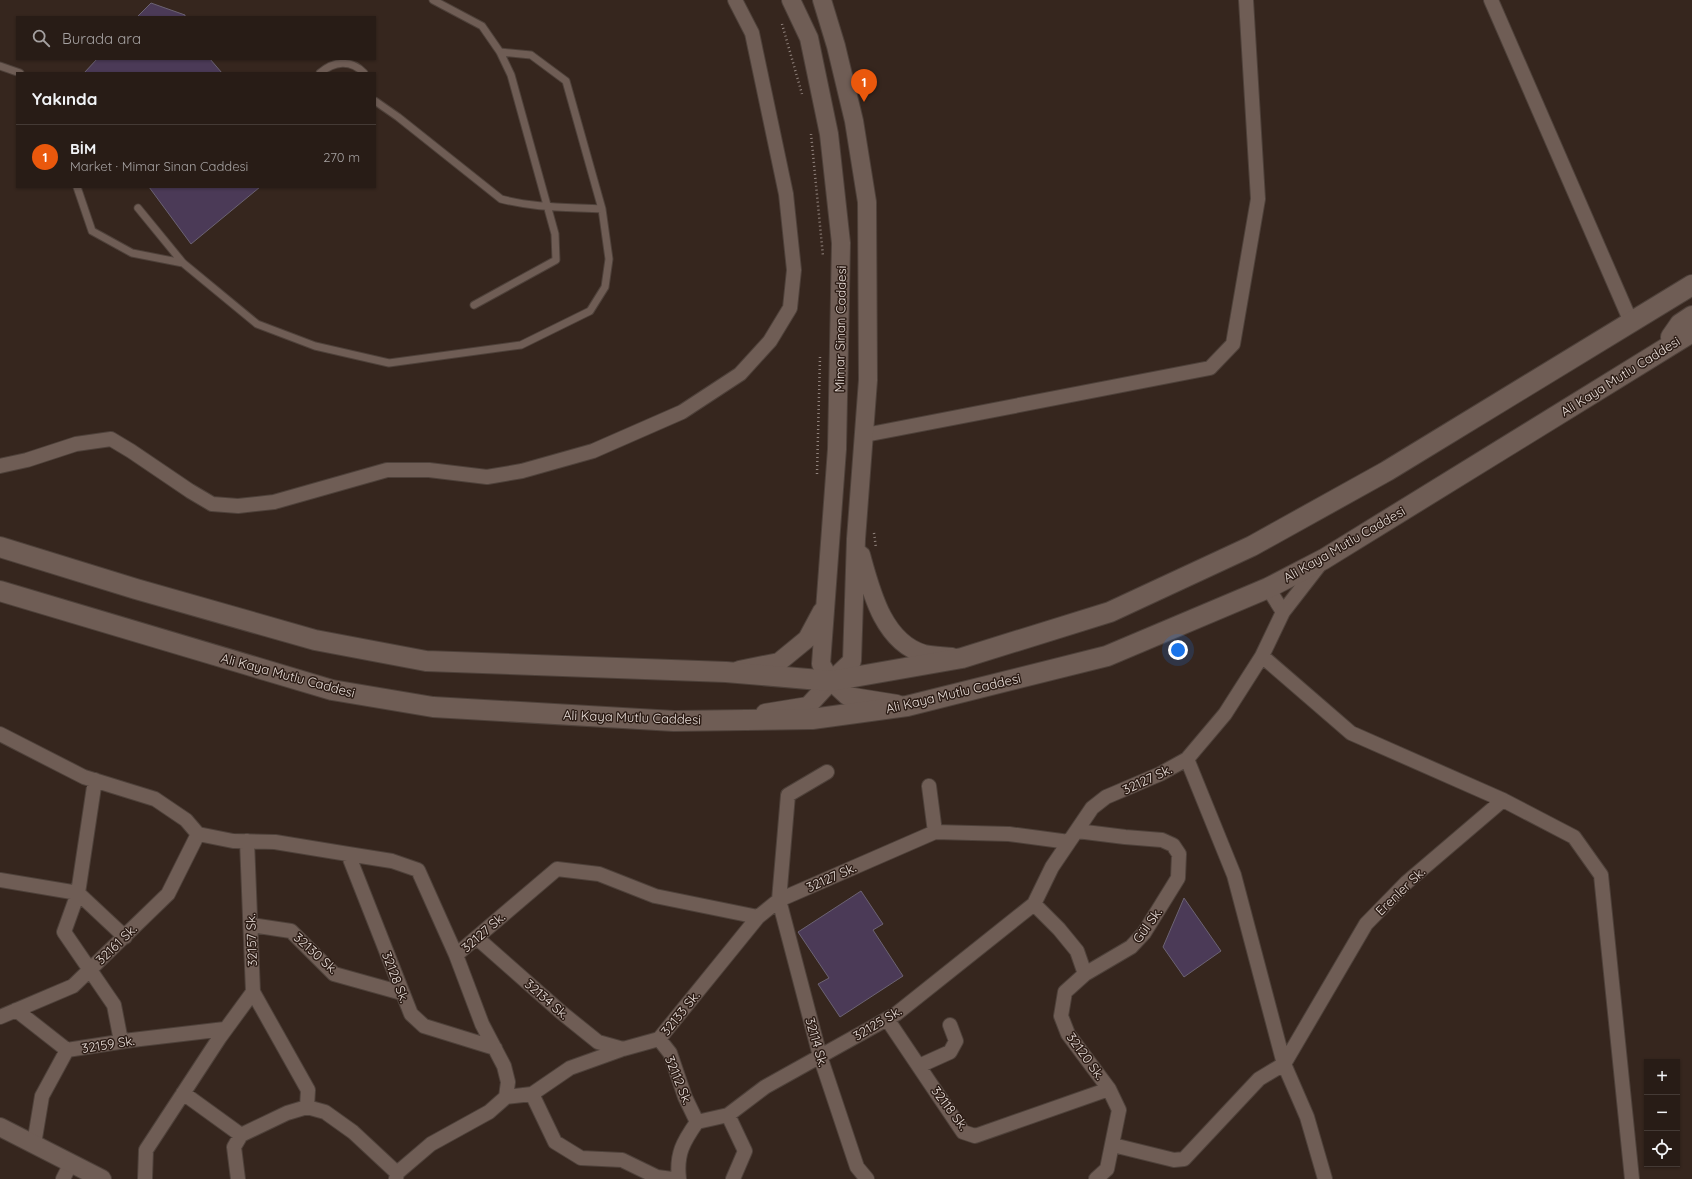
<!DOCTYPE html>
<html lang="tr">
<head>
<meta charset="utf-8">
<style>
  :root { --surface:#281c16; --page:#342923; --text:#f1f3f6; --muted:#a5a1a1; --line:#443a35; --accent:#ea580c }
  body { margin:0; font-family:Quicksand,sans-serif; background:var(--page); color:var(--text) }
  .controls { position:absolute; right:12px; bottom:12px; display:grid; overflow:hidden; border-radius:0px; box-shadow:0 1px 3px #0004 }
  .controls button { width:36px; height:36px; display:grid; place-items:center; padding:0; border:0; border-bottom:1px solid var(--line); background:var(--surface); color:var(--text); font:20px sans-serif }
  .you { position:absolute; left:1178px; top:650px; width:14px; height:14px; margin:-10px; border:3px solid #fff; border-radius:50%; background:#1a73e8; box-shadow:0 0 0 6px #1a73e833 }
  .badge { display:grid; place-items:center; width:26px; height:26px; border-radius:50%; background:var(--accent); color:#fff; font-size:13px; font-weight:700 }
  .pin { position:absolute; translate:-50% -33px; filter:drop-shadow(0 1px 2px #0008) }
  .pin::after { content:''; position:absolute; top:21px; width:14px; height:12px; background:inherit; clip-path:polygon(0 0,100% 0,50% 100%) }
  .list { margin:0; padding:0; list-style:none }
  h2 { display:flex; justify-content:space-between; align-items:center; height:52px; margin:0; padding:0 16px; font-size:17px }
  h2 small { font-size:13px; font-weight:400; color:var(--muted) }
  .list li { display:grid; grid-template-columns:26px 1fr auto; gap:12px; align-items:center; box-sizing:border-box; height:64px; padding:0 16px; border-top:1px solid var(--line) }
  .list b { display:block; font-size:15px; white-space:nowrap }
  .list p { margin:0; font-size:13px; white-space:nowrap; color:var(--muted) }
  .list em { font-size:13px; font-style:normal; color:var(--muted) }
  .icon { flex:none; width:22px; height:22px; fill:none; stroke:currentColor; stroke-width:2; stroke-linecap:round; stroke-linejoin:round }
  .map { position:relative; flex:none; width:1692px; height:1179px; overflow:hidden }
  .search { position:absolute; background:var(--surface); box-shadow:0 1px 3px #0004; left:16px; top:16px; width:360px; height:44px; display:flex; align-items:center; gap:10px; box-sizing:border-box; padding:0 14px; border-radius:0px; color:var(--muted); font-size:15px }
  .panel { position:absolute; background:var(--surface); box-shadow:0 1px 3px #0004; left:16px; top:72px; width:360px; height:116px; border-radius:0px }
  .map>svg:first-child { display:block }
</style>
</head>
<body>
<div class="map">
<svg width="1692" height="1179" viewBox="0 0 1692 1179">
  <rect width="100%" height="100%" fill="#36261e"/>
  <path fill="#4b3a57" stroke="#6c6373" d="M151,3l34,12v2h-48z
    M97,59h113l12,14h-138z
    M149,187h111l-69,57z
    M861,891l22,33 -10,6 30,46 -63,41 -22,-33 11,-6 -31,-46z
    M1184,898l37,53 -37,26 -21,-30z"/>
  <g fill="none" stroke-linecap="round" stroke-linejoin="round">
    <g stroke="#4e413a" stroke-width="9">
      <path id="service" d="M433,0l49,26 18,26 11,23 44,159 1,26 -82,45
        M0,66l20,7
        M320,73c14,-12 31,-14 44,0
        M375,101l23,16 103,82c33,9 68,8 101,10
        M77,187l15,44 40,22 51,10
        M138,208l45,55 74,61 58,22 74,17 132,-18 69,-34 15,-24 4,-28 -7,-50 -36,-128 -35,-26 -31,-3"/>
    </g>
    <g stroke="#4e413a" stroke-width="16">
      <path id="minor" d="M1491,0l140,322
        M865,435l345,-67 23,-24 25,-145 -12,-199
        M0,466l27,-6 49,-16 35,-5 20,12 59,40 22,13 26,2 36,-4 113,-32h42l58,7 35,-6 71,-20 89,-39 58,-38 30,-33 20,-33 4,-38 -8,-76 -34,-161 -17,-33
        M1268,588l15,24
        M1262,656l89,77 152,67 71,37 27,38 31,304
        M0,734l84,43 71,22 31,21 12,14
        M1187,759l47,116 50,189 23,53 18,62
        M827,772l-39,23 -9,105 41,156 37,111 10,12
        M95,780l-17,113 -14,39 50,73 7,36
        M929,786l6,46
        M1077,831l48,6 37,3 11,5 6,9 -1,24 -34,55 -13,14 -46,27 -20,18 -4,24 7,18 41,55 10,21 -12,59 -11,10
        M198,834l35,7 42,1 73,12 44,7 26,9 38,85 26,69 22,42 4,16 -2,15
        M348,854l63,160 13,12 71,22
        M0,880l78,13 47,44
        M1034,904l25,25 18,22 8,23
        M251,925l40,6 43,43 68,19
        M477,938l85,75 36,29 25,7
        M456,955l101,-86 42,5 56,22 103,21
        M253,992l55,98 -1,17
        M16,1010l51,40
        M0,1017l73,-31 95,-92 30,-60
        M887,1019l76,113 12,4 134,-47
        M659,1039l11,14 15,44 12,25
        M919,1066l31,-14 6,-11 -6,-16
        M183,1093l58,42
        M532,1094l23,48 26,16 41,2 35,17 15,2
        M506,1097l26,-3 38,-26 53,-19 36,-10 99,-122 21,-17 156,-68 74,2 60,8
        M728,1115l17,36 -12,28
        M34,1144l8,-48 25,-46 65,-10 93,-11
        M1113,1145l61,15 10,-1 75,-80 25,-15 82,-140 41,-42 96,-82
        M63,1179l8,-16
        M145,1179l1,-29 74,-113 33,-45 -6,-151
        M238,1179l-4,-32 7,-12 46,-22 20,-6 18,5 28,20 44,41
        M396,1179l1,-6 34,-29 58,-32 17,-15
        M679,1179c-3,-25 4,-37 18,-57l31,-7 37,-28 131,-73 138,-110 18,-37 40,-59 14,-11 54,-23 27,-15 38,-45 37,-58 21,-44 38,-49"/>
    </g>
    <g stroke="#4e413a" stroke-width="20">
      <path id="tertiary" d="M791,0l18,38 20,96 12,109 -4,206 -16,215 10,17 16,15 50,8
        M861,555c10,36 22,87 63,99 9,2 19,2 28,3
        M739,670l40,-8 28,-23 15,-28
        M765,713l43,-7 23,-25 21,-20 4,-122 12,-159 -1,-178 -13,-81 -18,-75 -14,-46
        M0,1127l102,52"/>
    </g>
    <g stroke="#4e413a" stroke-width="22">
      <path id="secondary" d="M1671,337l9,-13 12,-8
        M0,547l136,42 179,51 111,21 300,11 105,9 131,-23 148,-46 142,-66 135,-75 305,-186
        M0,591l332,99 101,17 241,14 138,-2 95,-13 200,-50 161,-68 56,-29 368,-227"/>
    </g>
    <path stroke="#92847e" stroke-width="2.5" stroke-dasharray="1 3" stroke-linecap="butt" d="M782,24l20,70
      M811,134l12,122
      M817,474l3,-117
      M874,533l2,15"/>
    <use href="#service" stroke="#6f5d55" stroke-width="7"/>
    <use href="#minor" stroke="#6f5d55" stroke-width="14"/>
    <use href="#tertiary" stroke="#6f5d55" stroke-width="18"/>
    <use href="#secondary" stroke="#6f5d55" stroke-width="20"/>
  </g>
  <g text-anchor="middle" stroke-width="3" stroke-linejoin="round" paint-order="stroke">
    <g font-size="13" fill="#e9ded9" stroke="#2c1c15">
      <text transform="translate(840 329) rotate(-89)" y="5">Mimar Sinan Caddesi</text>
      <text transform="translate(1620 376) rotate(-32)" y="5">Ali Kaya Mutlu Caddesi</text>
      <text transform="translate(1344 544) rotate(-30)" y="5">Ali Kaya Mutlu Caddesi</text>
      <text transform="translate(288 675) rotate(15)" y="5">Ali Kaya Mutlu Caddesi</text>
      <text transform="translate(953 693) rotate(-13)" y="5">Ali Kaya Mutlu Caddesi</text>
      <text transform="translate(632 717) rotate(2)" y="5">Ali Kaya Mutlu Caddesi</text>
      <text transform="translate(1147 779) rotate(-25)" y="5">32127 Sk.</text>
      <text transform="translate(831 877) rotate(-24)" y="5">32127 Sk.</text>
      <text transform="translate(1400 891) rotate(-44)" y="5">Erenler Sk.</text>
      <text transform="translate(1147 925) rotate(-54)" y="5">Gül Sk.</text>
      <text transform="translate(483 932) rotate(-41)" y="5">32127 Sk.</text>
      <text transform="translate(251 940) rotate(-92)" y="5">32157 Sk.</text>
      <text transform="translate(116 944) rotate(-44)" y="5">32161 Sk.</text>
      <text transform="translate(316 953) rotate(42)" y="5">32130 Sk.</text>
      <text transform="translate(396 977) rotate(69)" y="5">32128 Sk.</text>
      <text transform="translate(547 999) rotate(41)" y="5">32134 Sk.</text>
      <text transform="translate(680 1013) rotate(-51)" y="5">32133 Sk.</text>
      <text transform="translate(877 1023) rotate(-31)" y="5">32125 Sk.</text>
      <text transform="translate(817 1042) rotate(74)" y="5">32114 Sk.</text>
      <text transform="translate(108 1044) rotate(-9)" y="5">32159 Sk.</text>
      <text transform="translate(1086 1056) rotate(54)" y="5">32120 Sk.</text>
      <text transform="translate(679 1080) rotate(68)" y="5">32112 Sk.</text>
      <text transform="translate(950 1108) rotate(53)" y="5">32118 Sk.</text>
    </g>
  </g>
</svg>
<div class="controls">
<button>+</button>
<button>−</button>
<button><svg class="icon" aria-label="locate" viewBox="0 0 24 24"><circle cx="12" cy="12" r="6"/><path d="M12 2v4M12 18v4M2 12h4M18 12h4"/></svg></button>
</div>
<div class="you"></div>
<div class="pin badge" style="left:864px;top:102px">1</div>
<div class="search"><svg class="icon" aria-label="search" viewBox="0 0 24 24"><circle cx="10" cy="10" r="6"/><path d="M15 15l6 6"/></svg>Burada ara</div>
<section class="panel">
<h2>Yakında<small></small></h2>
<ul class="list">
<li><span class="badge">1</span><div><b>BİM</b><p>Market · Mimar Sinan Caddesi</p></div><em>270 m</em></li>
</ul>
</section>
</div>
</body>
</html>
